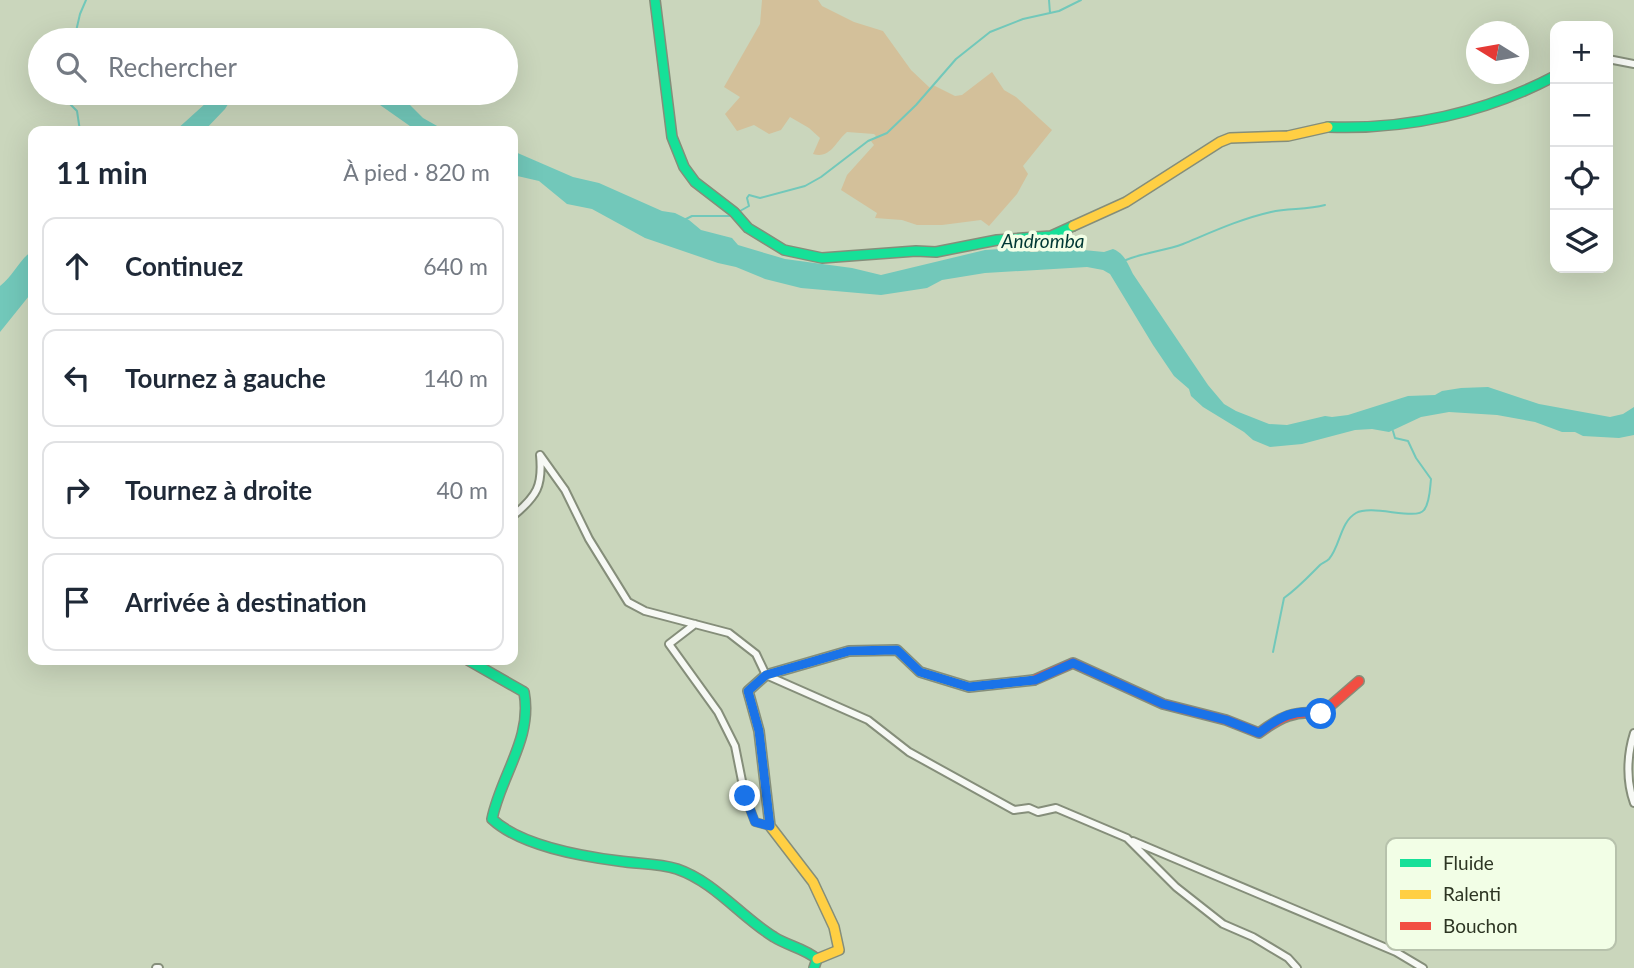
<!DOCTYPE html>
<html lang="fr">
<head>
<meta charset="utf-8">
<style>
  :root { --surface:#fff; --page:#f2f2f3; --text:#1f2937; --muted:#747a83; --line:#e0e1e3 }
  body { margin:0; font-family:Lato,sans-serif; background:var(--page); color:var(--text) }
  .controls { position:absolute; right:21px; top:21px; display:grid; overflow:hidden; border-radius:14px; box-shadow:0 7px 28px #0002 }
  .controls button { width:63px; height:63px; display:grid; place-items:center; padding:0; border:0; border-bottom:2px solid var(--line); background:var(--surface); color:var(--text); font:35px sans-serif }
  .compass { position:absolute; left:1466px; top:21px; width:63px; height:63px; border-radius:50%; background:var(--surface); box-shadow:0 7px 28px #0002; rotate:281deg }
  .stop { position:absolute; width:21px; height:21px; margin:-16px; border:5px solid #1a73e8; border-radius:50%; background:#fff }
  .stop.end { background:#1a73e8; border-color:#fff; box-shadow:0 2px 7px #0008 }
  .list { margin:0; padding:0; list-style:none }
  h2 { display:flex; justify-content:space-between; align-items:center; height:91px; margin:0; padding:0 28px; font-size:30px }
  h2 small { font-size:23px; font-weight:400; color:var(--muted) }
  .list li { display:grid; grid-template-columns:46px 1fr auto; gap:21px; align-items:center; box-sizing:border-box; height:98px; margin:0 14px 14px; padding:0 14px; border:2px solid var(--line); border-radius:14px }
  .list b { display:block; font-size:26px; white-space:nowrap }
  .list em { font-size:23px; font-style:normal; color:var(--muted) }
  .icon { flex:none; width:38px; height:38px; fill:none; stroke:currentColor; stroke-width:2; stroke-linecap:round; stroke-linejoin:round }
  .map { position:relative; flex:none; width:1634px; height:968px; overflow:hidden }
  .search { position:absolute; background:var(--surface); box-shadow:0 7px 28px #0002; left:28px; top:28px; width:490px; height:77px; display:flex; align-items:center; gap:18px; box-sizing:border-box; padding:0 24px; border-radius:38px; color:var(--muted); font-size:26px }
  .panel { position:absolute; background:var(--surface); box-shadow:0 7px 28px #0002; left:28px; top:126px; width:490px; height:539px; border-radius:14px }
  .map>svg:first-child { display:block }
</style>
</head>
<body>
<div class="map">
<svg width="1634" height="968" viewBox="0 0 1634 968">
  <rect width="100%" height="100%" fill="#cad6bc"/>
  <path fill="#d3c09a" d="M762,0h56l4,6 32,16 29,9 28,39 19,18 3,-3 22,11 7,-1 30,-23 12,18 12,7 36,33 -29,36 5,8 -11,20 -28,32 -8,-6 -39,5h-25l-15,-5 -27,-2 2,-5 -36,-23 6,-15 27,-30 -3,-4 5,-5 -2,-2 -27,-2c-12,10 -16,27 -34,22l7,-16 -11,-10 -19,-11 -9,13 -12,4 -15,-9 -17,6 -12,-17 15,-17 -16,-10 36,-63z"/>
  <path fill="#72c8ba" d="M217,93h18l-10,16 -21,22h-29z
    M363,93h35l25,25 23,13h-29z
    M513,151l60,26 26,6 63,28 13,2 14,7 12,10 31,8 6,7 47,14 67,9 29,7 104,-25 32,-2 14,4 42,-3 31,3 9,-3c11,4 15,15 20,25l75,111 16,19 12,7 33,13 18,1 38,-9 7,1 16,-2 60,-19 27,-1 7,-4 19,-3 27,-1 51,17 71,13 13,-3 11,-7v28l-15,3 -36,-2 -8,-4h-13l-27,-10 -38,-7 -48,-3 -28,5 -32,15 -17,-3 -17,1 -53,14 -32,3 -17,-7 -9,-8 -41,-25 -12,-11 -2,-7 -15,-13 -21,-31 -43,-71 -7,-4 -16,-3 -102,6 -43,7 -15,8 -46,7 -80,-7 -36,-9 -29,-12 -18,-4 -73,-25 -53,-29 -25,-5 -28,-23 -26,-6z
    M33,250v41l-33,41v-46c13,-10 19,-26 33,-36z"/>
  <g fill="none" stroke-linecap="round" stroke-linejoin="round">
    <path stroke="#72c8ba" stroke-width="2" d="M1049,0l1,13
      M74,40l6,-26 6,-14
      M68,93l2,11 7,7 3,20
      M740,211l9,-5 -2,-8 2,-3 11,3 45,-12 16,-9 47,-36 19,-8 29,-28 40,-46 34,-27 33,-13 36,-8 22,-11
      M686,219l6,-3h40
      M1126,260c19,-8 39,-9 57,-16 29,-12 57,-25 88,-32 18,-4 36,-2 54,-7
      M1273,652l11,-54c14,-10 24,-21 36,-33 2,-2 6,-3 9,-6 11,-12 11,-37 27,-46 16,-9 60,8 68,-3 6,-7 6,-22 7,-31l-15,-21 -8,-17 -13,-3 -2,-7"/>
    <g stroke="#858e7a" stroke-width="10">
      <path id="street" d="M1608,59l26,5
        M540,455l25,35 24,49 39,63 17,9 84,22 27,21 10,21 102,45 41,32 105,58 15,-2 9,4 18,-4 71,30 49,49 47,37 30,13 35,21 9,10
        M513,516c24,-20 30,-30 27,-61
        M695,624l-26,20 49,68 17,34 10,50 10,26 15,4
        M1634,733c-7,22 -8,48 0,70
        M1133,841l263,111 27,16
        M156,968h3"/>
    </g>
    <g stroke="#858e7a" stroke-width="12">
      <path id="fast" d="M655,0l17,137 12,30 11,15 39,30 14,16 36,22 38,8 94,-7 20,1 61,-12 54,-4 22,-10
        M1328,127c78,3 157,-14 227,-51
        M468,660l56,32c9,46 -23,83 -32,127 29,27 88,37 127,42 19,3 39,2 58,8 38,13 64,48 97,68 14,9 30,11 43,22l-3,9"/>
    </g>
    <g stroke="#858e7a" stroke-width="12">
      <path id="slow" d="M1073,226l53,-24 94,-60 10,-4 58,-2 40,-9
        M817,959l22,-9 -5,-23 -21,-45 -43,-56 -11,-95 -11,-40 18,-16 83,-24 48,-1 23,22 49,15 65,-7"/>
    </g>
    <g stroke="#858e7a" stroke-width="12">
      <path id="jam" d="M1034,680l39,-17 90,41 63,16 33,13c20,-15 37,-24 62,-19l38,-33"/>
    </g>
    <use href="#street" stroke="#f7f9f5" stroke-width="6"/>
    <use href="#fast" stroke="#16e098" stroke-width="9"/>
    <use href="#slow" stroke="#ffcf43" stroke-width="9"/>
    <use href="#jam" stroke="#f24e42" stroke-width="9"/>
  </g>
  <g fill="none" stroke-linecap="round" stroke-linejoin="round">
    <path stroke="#1a73e8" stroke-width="9" d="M745,796l10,26 15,4 -11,-95 -11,-40 18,-16 83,-24 48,-1 23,22 49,15 66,-7 38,-17 90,41 63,16 33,13c19,-15 36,-26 62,-19"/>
  </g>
  <g text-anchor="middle" stroke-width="7" stroke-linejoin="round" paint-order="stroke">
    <g font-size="19" font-style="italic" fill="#003834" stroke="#f2fee6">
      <text x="1043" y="248">Andromba</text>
    </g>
  </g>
  <rect x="1386" y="838" width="230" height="112" rx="10" fill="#f2fee6" stroke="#b7c2ac" stroke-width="2"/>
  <rect x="1400" y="859" width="31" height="8" fill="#16e098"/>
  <rect x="1400" y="890" width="31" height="9" fill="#ffcf43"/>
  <rect x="1400" y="922" width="31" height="8" fill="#f24e42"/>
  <g font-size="19" fill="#2d3523">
    <text x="1443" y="870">Fluide</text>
    <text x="1443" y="901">Ralenti</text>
    <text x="1443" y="933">Bouchon</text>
  </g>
</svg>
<div class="controls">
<button>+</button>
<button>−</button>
<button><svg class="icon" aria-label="locate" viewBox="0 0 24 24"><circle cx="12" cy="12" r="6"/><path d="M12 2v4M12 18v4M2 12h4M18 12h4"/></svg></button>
<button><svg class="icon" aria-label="layers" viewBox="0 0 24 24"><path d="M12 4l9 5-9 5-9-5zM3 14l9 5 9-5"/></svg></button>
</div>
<svg class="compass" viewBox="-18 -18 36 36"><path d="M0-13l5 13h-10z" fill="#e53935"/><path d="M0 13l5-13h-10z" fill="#747a83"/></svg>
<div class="stop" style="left:1321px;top:714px"></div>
<div class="stop end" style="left:745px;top:796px"></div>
<div class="search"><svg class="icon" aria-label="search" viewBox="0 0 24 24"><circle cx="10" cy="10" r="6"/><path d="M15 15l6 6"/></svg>Rechercher</div>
<section class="panel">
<h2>11 min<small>À pied · 820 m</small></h2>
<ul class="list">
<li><svg class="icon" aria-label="ahead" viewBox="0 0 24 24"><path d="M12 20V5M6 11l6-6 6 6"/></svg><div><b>Continuez</b></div><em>640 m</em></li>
<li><svg class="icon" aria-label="left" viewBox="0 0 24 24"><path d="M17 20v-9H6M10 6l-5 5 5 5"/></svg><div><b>Tournez à gauche</b></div><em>140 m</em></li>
<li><svg class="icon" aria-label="right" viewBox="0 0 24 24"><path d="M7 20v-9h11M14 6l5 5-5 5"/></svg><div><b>Tournez à droite</b></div><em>40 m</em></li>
<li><svg class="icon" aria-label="arrive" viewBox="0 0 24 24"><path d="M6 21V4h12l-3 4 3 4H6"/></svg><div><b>Arrivée à destination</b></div></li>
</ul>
</section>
</div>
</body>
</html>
